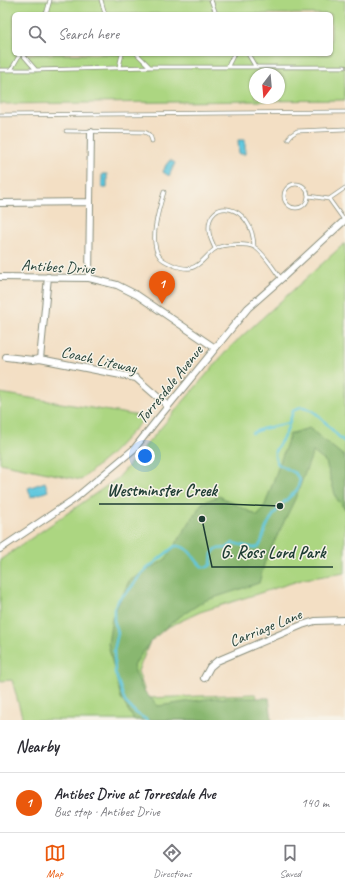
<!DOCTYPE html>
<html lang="en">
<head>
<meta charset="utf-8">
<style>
  :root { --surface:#fff; --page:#f7f7f7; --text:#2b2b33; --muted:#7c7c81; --line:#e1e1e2; --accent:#ea580c }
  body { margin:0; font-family:Caveat,sans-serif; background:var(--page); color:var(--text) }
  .compass { position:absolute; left:249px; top:68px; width:36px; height:36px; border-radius:50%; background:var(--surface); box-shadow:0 1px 3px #0004; rotate:196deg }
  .you { position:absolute; left:145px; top:456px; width:14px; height:14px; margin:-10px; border:3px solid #fff; border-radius:50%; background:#1a73e8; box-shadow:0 0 0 6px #1a73e833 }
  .badge { display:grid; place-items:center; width:26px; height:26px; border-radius:50%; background:var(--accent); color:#fff; font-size:13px; font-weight:700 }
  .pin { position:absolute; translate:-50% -33px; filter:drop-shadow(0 1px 2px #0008) }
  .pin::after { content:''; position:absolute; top:21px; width:14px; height:12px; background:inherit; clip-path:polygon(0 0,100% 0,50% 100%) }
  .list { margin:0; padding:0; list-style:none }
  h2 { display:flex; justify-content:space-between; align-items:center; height:52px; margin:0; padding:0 16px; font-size:17px }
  h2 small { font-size:13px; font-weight:400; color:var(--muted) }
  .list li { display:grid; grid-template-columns:26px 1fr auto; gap:12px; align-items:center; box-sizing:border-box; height:60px; padding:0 16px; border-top:1px solid var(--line) }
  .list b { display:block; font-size:15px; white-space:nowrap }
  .list p { margin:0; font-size:13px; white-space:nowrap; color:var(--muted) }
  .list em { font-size:13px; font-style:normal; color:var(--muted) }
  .icon { flex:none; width:22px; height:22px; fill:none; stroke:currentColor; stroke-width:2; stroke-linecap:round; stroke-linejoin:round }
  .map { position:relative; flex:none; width:345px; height:720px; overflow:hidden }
  .search { position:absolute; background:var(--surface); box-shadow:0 1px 3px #0004; left:12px; right:12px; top:12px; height:44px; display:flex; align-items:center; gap:10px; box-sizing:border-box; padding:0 14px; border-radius:6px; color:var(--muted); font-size:15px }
  .sheet { height:112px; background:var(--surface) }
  nav { display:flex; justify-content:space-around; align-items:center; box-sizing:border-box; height:56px; border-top:1px solid var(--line); background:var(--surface); font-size:11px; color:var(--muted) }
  nav a { display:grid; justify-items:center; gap:2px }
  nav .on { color:var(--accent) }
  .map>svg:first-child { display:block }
</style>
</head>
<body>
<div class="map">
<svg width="345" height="720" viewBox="0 0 345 720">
  <rect width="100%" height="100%" fill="#f7f3e8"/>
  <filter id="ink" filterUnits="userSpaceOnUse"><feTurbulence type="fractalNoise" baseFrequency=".025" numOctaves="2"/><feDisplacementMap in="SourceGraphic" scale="8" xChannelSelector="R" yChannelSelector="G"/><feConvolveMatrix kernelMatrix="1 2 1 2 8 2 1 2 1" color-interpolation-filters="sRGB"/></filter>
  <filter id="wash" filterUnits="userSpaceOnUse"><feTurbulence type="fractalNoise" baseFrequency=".012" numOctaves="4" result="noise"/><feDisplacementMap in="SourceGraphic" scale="16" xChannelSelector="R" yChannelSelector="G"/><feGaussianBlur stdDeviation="0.9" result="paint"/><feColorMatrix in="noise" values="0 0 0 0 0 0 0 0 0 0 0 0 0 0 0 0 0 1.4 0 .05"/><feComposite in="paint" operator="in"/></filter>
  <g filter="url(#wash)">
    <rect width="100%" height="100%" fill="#f3dfc4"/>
    <path fill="#acd681" stroke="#668a5a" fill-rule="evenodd" d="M0,0h345v100l-345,4zM14,14h317v40h-317zM255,74h24v24h-24z
      M345,243v330l-41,6 -104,33 -47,22 -15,37 9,27 108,-4 12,26h-244l-11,-40 -12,1v-121l118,-82 111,-130z
      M0,393l146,24 -35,37 -30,26 -81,-17z"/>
    <path fill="#89b76f" stroke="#547a52" d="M309,428l36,29v52l-9,-11 -10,-36 -13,-10 -18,47 -30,62 -6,22 -55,18 -28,18 -25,22 -18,25 9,23 16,17 56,-8h55l3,22h-138l-13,-22 -13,-54 4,-26 17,-37 37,-22 36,-56 17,-7 39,20 7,-11 25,-71z"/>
    <path fill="#61c7de" stroke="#408289" d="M238,140h7v14h-6z
      M170,160l5,3 -6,13 -6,-4 3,-7z
      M102,174h5v14h-5z
      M45,482l3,9 -17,6 -3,-9z"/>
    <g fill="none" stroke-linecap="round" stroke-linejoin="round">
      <path stroke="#61c7de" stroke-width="2.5" d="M252,433l10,-4 27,-6
        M147,720l-11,-7 -11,-11 -10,-30 -1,-22 4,-17 -4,-13v-11l5,-10 11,-10 12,-16 33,-27c20,-2 22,30 36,19l1,-11 4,-5 11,-1 6,-5 21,5 4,-1 3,-4 5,-15 4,-8 10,-14 17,-16 3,-10 -5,-7 -17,-9 -3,-7v-6l11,-18 7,-22c2,-1 6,-4 8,-4 14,-2 33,28 44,35"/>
    </g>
  </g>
  <g filter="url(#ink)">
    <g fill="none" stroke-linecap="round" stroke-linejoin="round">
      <g stroke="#898e7c" stroke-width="4.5">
        <path id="lane" d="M101,0l4,14
          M211,0l5,14
          M45,14l2,-3 3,-11
          M22,54l14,16
          M137,54l13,13
          M248,54l7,12
          M228,66l6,-12
          M119,67l3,-13
          M0,70h36l114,-3h195
          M11,70l9,-16
          M0,115l345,-3
          M66,131l78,1c5,1 7,4 8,9
          M288,139l3,-4 6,-4 48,-2
          M284 196a12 12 0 1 1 24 0a12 12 0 1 1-24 0Z
          M164,192c-5,16 -16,51 -4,65 3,4 9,6 13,8 5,2 13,4 18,3 11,-3 15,-13 24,-19 7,-5 31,-6 39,-2 8,3 21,24 27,32
          M309,196l20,3 15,21
          M329,199l16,-11
          M215,249c-2,-6 -6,-12 -6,-18 -3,-34 44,-29 45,16"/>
      </g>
      <g stroke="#898e7c" stroke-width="8">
        <path id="street" d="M0,203l90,-1
          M0,277l89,1 28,7 20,10 78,53
          M48,277l-8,82 96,19 32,28
          M89,278l2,-146
          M6,357l27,3 7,-1
          M0,549l73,-49 61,-51 22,-28 92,-113 33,-29 64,-59
          M204,678l6,-11 7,-6 85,-36 13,-4 30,-1"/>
      </g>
      <use href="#lane" stroke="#fff" stroke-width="3"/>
      <use href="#street" stroke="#fff" stroke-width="6"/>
    </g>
  </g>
  <g text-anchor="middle" stroke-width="3" stroke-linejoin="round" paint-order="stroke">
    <g font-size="16" fill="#1f3d34" stroke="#f7f3e8">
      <text transform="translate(58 266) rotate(3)" y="6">Antibes Drive</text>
      <text transform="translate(99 359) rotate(13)" y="6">Coach Liteway</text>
      <text transform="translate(169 384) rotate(-51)" y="6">Torresdale Avenue</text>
      <text transform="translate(265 627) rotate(-22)" y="6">Carriage Lane</text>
    </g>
  </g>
  <path fill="none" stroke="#1f3d34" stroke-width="1.5" d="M280 506L225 504H99M202 519L212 567H333"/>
  <g fill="#1f3d34" stroke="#f7f3e8" stroke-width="1.5">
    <circle cx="280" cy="506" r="4"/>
    <circle cx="202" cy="519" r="4"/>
  </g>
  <g font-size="17" text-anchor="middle" font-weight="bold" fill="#1f3d34" stroke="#f7f3e8" stroke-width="3" stroke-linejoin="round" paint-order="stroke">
    <text x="162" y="496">Westminster Creek</text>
    <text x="273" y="558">G. Ross Lord Park</text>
  </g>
</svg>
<svg class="compass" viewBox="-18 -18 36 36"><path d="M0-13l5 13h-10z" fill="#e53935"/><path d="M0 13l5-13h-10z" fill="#7c7c81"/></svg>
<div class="you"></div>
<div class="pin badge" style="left:162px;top:304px">1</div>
<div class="search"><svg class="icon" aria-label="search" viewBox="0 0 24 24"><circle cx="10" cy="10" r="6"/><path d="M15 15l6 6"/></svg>Search here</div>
</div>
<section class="sheet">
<h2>Nearby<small></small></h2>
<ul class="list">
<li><span class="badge">1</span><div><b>Antibes Drive at Torresdale Ave</b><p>Bus stop · Antibes Drive</p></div><em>140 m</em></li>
</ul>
</section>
<nav>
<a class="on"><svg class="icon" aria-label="map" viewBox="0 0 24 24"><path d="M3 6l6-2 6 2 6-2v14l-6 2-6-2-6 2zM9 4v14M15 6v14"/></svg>Map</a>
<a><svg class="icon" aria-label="directions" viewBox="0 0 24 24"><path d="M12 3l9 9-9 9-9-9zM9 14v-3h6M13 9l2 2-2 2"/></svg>Directions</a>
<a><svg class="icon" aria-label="saved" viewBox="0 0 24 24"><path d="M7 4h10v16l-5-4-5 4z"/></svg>Saved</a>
</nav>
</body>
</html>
